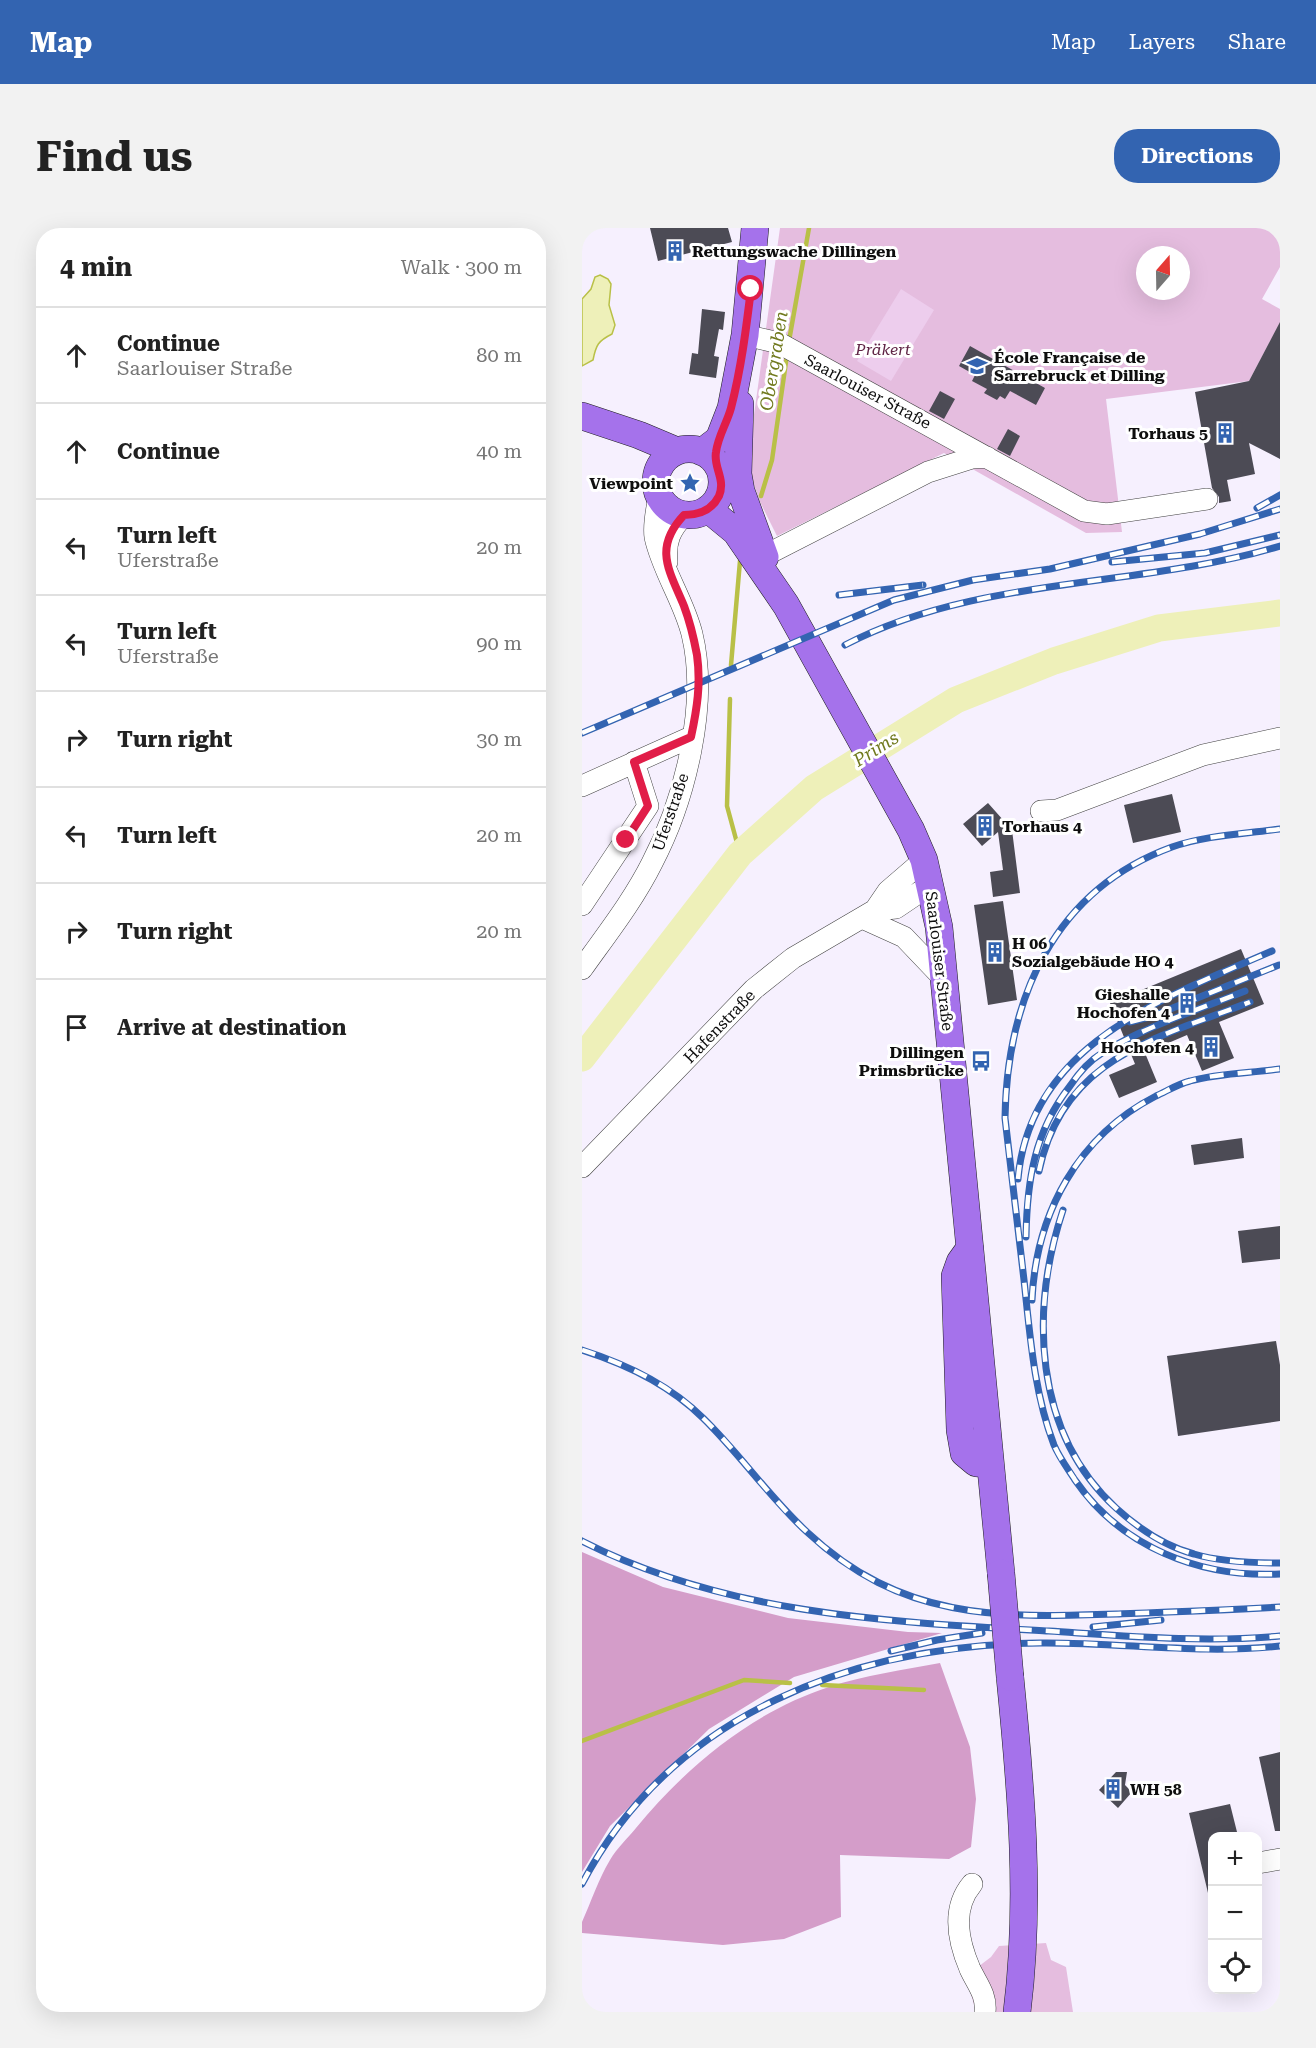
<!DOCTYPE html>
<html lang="en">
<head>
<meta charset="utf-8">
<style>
  :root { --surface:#fff; --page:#f2f2f2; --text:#222; --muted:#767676; --line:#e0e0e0; --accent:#3364b1 }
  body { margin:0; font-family:"Roboto Serif",serif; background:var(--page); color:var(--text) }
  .controls { position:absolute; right:18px; bottom:18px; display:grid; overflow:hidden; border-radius:12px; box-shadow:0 6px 24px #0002 }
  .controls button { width:54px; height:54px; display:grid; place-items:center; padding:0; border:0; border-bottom:2px solid var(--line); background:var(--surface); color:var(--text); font:30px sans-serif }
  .compass { position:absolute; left:554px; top:18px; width:54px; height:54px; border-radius:50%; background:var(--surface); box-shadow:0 6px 24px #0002; rotate:20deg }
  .stop { position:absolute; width:18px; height:18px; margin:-14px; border:4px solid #e11d48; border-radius:50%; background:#fff }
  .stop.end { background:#e11d48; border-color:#fff; box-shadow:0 2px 6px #0008 }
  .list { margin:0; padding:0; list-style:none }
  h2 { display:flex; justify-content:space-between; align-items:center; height:78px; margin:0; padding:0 24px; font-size:26px }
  h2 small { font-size:20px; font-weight:400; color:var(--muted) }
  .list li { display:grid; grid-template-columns:39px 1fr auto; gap:18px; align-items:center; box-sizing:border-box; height:96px; padding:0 24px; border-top:2px solid var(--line) }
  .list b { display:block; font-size:22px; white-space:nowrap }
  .list p { margin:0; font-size:20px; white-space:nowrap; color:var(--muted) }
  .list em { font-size:20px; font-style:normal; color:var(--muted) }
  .icon { flex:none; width:33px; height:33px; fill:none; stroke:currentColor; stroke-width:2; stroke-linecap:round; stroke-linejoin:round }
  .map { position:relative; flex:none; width:698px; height:1784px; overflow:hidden; border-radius:24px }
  header { display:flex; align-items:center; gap:36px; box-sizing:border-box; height:84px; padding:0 30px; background:var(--accent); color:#fff }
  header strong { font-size:28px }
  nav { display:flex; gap:33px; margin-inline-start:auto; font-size:21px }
  .intro { display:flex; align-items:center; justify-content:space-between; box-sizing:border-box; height:144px; padding:0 36px }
  h1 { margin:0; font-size:42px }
  .button { padding:15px 27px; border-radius:24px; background:var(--accent); color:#fff; font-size:21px; font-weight:700 }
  main { display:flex; gap:36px; padding:0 36px }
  aside { flex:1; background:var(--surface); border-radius:24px; box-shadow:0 6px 24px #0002 }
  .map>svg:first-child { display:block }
</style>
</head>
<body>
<header>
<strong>Map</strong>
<nav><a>Map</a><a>Layers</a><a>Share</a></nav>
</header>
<div class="intro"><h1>Find us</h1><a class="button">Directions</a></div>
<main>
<aside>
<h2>4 min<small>Walk · 300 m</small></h2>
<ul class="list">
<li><svg class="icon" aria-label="ahead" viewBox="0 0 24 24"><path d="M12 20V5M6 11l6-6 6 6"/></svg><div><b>Continue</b><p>Saarlouiser Straße</p></div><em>80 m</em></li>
<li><svg class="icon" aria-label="ahead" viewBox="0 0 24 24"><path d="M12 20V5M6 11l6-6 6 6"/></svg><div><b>Continue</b></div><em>40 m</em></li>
<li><svg class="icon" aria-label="left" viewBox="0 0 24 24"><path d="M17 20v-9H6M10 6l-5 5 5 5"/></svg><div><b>Turn left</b><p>Uferstraße</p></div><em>20 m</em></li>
<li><svg class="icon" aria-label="left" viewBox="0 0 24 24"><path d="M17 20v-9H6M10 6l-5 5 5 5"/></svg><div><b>Turn left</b><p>Uferstraße</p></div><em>90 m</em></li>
<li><svg class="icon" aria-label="right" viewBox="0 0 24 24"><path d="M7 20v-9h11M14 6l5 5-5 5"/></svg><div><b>Turn right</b></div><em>30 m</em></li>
<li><svg class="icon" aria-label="left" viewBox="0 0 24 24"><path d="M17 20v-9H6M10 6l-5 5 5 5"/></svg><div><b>Turn left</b></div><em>20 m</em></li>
<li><svg class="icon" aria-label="right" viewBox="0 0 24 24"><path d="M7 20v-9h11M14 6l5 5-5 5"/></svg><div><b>Turn right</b></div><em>20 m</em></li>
<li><svg class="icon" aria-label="arrive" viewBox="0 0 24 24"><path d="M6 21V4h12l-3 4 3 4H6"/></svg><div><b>Arrive at destination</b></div></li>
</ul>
</aside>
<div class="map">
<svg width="698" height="1784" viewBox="0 0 698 1784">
  <rect width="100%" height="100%" fill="#f6f0fe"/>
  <path fill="#e5bddf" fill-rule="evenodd" d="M198,0h500v39l-18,32 18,10v14l-31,58 -143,18 16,133 -36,1 -142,-80 -167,83 -17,-34 -13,-37zM563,27h36v36h-36z
    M464,1715l5,17 15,7 7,45h-97l-10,-36 25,-19 8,-11z"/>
  <path fill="#d49dc9" d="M0,1324l81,35 125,31 120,14 34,1 -148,44 -85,52 -99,97 -28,46z
    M358,1435l30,84 6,52 -5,48 -22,12 -109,-4 1,62 -57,22 -61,6 -141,-12v-11c9,-20 17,-44 28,-62 7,-12 18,-22 26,-32 51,-62 116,-116 193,-141 36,-12 74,-17 111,-24z"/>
  <path fill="#edcded" d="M319,61l33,21 -43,71 -34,-20z"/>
  <path fill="#eef0b9" stroke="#b9c047" stroke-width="1.5" d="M18,47l8,4 3,5 -2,21 6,20 -3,9c-14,7 -16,11 -19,26l-11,6v-67l9,-10 4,-12z"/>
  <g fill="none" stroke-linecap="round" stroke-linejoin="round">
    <path stroke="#b9c047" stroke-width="4.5" d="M207,113l20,-113
      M179,268l11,-36 15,-105
      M149,437l9,-104
      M148,471l-3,107 13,48
      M240,1457l102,5
      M0,1513l162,-61 46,3"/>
    <path stroke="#eef0b9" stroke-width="27" d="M0,830l158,-204 74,-66 142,-88 98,-39 105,-33 121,-15"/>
  </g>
  <path fill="#4c4b55" d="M68,0h78l4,14 -74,19z
    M120,81l23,3 -2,18 -4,-1 -5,27 5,1 -3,21 -27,-4 3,-21 6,1z
    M698,94v137l-31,-16 6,31 -28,6 4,21 -12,2v-6l-7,-9 -17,-96 54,-11z
    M388,118l75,42 -9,17 -26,-14 -5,8 -5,-3 -3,4 -13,-7 3,-4 -15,-8 3,-6 -16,-9z
    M358,163l15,8 -11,20 -15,-8z
    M426,201l12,7 -10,20 -13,-7z
    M590,566l9,38 -48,11 -9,-38z
    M406,575l24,27 8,63 -27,4 -3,-25 13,-2 -5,-38 -16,14 -19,-22z
    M421,673l14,99 -29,5 -14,-100z
    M659,721l23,55 -45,18 15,36 -32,13 -15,-36 -42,18 12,29 -38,16 -10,-23 26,-11 -25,-61z
    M660,910l2,20 -50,7 -3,-20z
    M698,998v33l-38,4 -4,-32z
    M694,1113l4,24v56l-102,15 -11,-80z
    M698,1524v79h-5l-16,-74z
    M534,1544h11l-2,13 7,7 -14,16 -19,-18z
    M648,1576l8,32h-26v57h-4l-19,-80z"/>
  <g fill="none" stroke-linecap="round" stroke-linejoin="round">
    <g stroke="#414141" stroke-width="22">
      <path id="minor" d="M163,107l34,8 305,168 23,3 100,-15
        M182,328l164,-84 44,-14 15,-1
        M85,334c-2,-21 3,-32 17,-47
        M0,558l109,-49
        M459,583l16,-1 146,-55 77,-17
        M0,677l66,-99 -14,-44
        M293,682l21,-2 34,-23
        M280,690l42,19 40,42
        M0,741c24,-34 51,-68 70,-106 33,-63 57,-159 40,-229 -8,-33 -30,-64 -37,-97 -2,-14 2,-28 4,-41
        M0,939l172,-178 39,-31 82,-48 13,-19 36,-31
        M676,1635l22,-4
        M390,1656c-21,25 -14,57 -2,85 7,15 17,26 15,43"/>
    </g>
    <g stroke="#1f1f1f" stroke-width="28">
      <path id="major" d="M158,176l-2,70 3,17 24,66
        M0,188l57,19 38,16
        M74 254a33 33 0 1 1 66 0a33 33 0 1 1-66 0Z
        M120,224l17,-13 12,-31 14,-73 10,-107
        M126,281l28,23 50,73 125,225 13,30 15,67 62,646
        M388,1020l-10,14 -5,14 5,154 4,23 12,10 14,1
        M428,1449c11,111 21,223 7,335"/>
    </g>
    <use href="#minor" stroke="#fff" stroke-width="21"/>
    <use href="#major" stroke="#a572eb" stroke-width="27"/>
    <g stroke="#3364b1" stroke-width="7">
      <path id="rail" d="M675,280l23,-13
        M530,334l93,-9 75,-18
        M257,367l84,-10
        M263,417c134,-70 293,-56 435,-99
        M0,505l312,-133 79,-20 77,-11 150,-35 80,-25
        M698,601c-35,5 -74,6 -108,18 -118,43 -165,151 -167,271 6,54 13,108 19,162 6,55 10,113 30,165 5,12 14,24 21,35 46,67 125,98 205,94
        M548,794l23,-6 126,-51
        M457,943c24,-114 117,-132 211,-169
        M436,951c12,-136 147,-181 254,-228
        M481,982c-33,100 -30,222 53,298 22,20 48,38 78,46 27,8 57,9 86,9
        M444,1009c1,-56 8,-105 44,-151 8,-12 19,-25 32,-33 44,-27 96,-43 143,-62
        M450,1072c4,-87 46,-164 124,-204 11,-5 22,-12 34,-15 28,-8 61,-8 90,-12
        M0,1122c44,14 88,35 121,68 37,36 66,79 104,114 94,88 190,86 310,82 54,-2 109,-4 163,-7
        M0,1313c146,74 307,81 467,90 77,5 154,12 231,5
        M511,1399l68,-7
        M309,1423l46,-11 45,-7
        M0,1656c90,-172 274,-239 458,-241 80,-1 160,12 240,3"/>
    </g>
    <use href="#rail" stroke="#fff" stroke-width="4.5" stroke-dasharray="14" stroke-linecap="butt"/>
    <g stroke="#1f1f1f" stroke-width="28" stroke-linecap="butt">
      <path id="major-bridge" d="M419,1345l9,104"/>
    </g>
    <use href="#major-bridge" stroke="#a572eb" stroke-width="27"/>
  </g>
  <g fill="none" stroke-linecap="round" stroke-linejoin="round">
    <path stroke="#e11d48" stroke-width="8" d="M44,612l22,-34 -14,-44 57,-25c6,-28 10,-53 6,-82 -3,-16 -7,-33 -13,-49 -15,-36 -31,-58 0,-91 15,0 28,-5 35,-19 7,-17 -6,-29 -3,-44 2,-16 11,-29 15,-44 10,-39 15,-78 20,-119"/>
  </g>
  <defs>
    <g id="building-bare" transform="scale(1.62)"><path d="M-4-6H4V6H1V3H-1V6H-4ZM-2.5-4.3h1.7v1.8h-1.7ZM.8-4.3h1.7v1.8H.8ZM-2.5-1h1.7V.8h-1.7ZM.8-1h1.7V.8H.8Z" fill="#3364b1" stroke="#fff" stroke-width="2.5" paint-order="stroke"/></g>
    <g id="school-bare" transform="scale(1.62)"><path d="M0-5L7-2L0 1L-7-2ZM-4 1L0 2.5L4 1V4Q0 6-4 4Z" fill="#3364b1" stroke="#fff" stroke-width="2.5" paint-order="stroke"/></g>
    <g id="sight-bare" transform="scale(1.62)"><path d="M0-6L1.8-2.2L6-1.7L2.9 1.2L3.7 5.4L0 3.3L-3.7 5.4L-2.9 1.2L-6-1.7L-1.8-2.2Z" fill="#3364b1" stroke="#fff" stroke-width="2.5" paint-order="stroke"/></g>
    <g id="bus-bare" transform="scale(1.62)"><path d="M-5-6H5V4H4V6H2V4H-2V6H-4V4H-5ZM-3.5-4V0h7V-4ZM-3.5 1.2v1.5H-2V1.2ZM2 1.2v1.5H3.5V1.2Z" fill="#3364b1" stroke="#fff" stroke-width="2.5" paint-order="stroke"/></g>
  </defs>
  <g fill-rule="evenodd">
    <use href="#building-bare" x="93" y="23"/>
    <use href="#school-bare" x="395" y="138"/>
    <use href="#building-bare" x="643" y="205"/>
    <use href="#sight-bare" x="108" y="255"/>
    <use href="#building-bare" x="403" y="598"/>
    <use href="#building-bare" x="413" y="724"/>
    <use href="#building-bare" x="605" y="775"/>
    <use href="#building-bare" x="629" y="819"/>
    <use href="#bus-bare" x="399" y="833"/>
    <use href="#building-bare" x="531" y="1561"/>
  </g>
  <g text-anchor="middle" stroke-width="6" stroke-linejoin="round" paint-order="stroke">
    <g font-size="16" font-weight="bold" fill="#0e0e0e" stroke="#fff" text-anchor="start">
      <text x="110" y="29">Rettungswache Dillingen</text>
      <text x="412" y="135">École Française de<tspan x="412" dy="18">Sarrebruck et Dilling</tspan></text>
      <text x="626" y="211" text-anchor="end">Torhaus 5</text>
      <text x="91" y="261" text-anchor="end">Viewpoint</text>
      <text x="420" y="604">Torhaus 4</text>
      <text x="430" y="721">H 06<tspan x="430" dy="18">Sozialgebäude HO 4</tspan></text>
      <text x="588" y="772" text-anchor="end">Gieshalle<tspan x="588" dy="18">Hochofen 4</tspan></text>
      <text x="612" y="825" text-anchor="end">Hochofen 4</text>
      <text x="382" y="830" text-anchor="end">Dillingen<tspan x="382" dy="18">Primsbrücke</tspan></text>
      <text x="548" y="1567">WH 58</text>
    </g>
    <g font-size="16" font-style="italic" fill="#5f2445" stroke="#fff">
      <text x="301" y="127">Präkert</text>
    </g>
    <g font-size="16" fill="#0e0e0e" stroke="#fff">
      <text transform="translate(286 163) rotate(28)" y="6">Saarlouiser Straße</text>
      <text transform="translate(88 584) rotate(-71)" y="6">Uferstraße</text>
      <text transform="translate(358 733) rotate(83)" y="6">Saarlouiser Straße</text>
      <text transform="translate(137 798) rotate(-46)" y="6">Hafenstraße</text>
    </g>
    <g font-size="18" font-style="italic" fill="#717a1f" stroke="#fff">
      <text transform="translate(192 133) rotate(-81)" y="6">Obergraben</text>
      <text transform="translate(294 521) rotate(-32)" y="6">Prims</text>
    </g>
  </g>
</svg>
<div class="controls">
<button>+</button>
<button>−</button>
<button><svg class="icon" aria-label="locate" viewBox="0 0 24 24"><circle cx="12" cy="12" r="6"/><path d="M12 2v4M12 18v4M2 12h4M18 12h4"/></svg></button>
</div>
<svg class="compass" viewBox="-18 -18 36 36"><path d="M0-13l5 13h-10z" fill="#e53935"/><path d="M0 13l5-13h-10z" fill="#767676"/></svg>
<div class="stop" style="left:169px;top:61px"></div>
<div class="stop end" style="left:44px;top:612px"></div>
</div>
</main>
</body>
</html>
